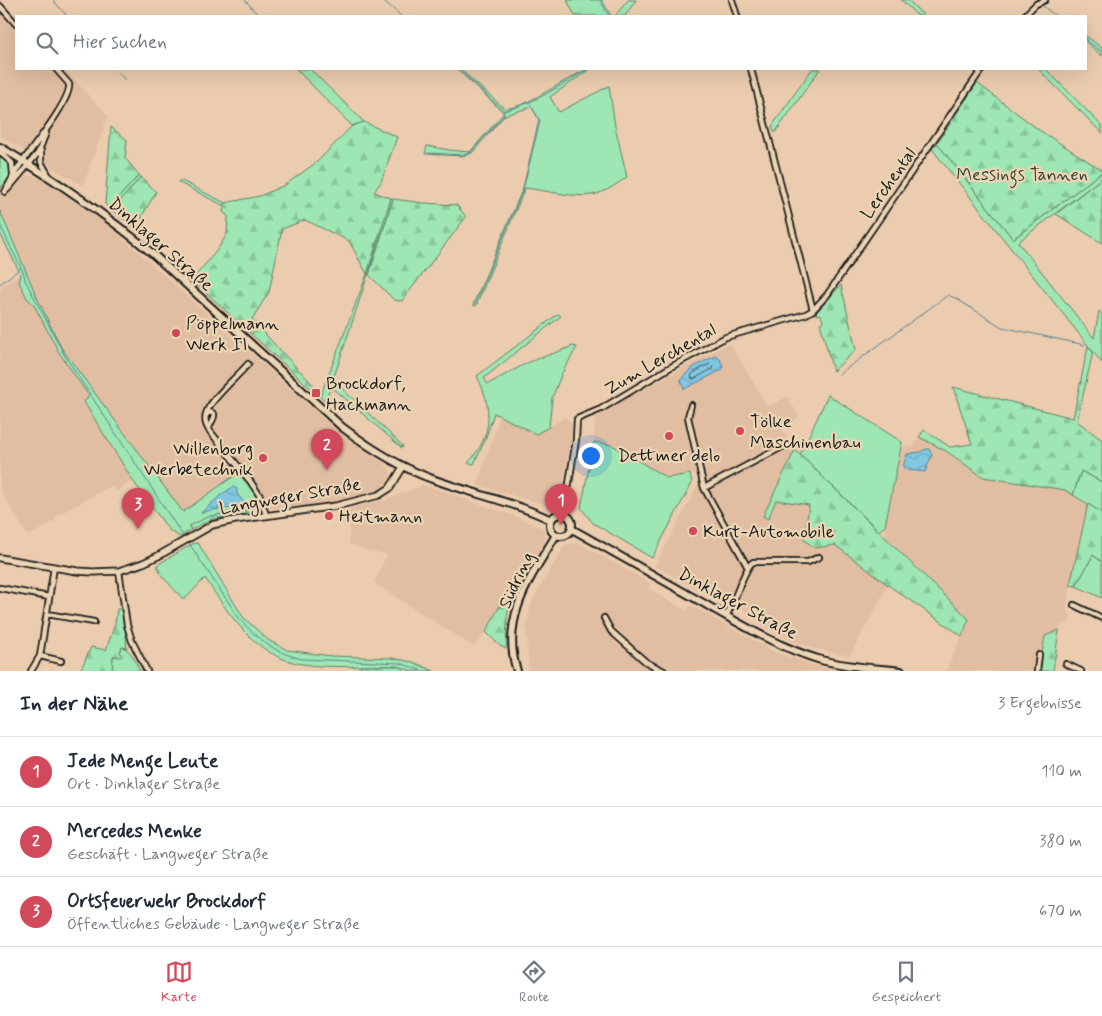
<!DOCTYPE html>
<html lang="de">
<head>
<meta charset="utf-8">
<style>
  :root { --surface:#fff; --page:#f2f2f3; --text:#1f2937; --muted:#747a83; --line:#e0e1e3; --accent:#d1495b }
  body { margin:0; font-family:Mynerve,sans-serif; background:var(--page); color:var(--text) }
  .you { position:absolute; left:590px; top:455px; width:18px; height:18px; margin:-12px; border:4px solid #fff; border-radius:50%; background:#1a73e8; box-shadow:0 0 0 8px #1a73e833 }
  .badge { display:grid; place-items:center; width:32px; height:32px; border-radius:50%; background:var(--accent); color:#fff; font-size:16px; font-weight:700 }
  .pin { position:absolute; translate:-50% -41px; filter:drop-shadow(0 1px 2px #0008) }
  .pin::after { content:''; position:absolute; top:26px; width:18px; height:15px; background:inherit; clip-path:polygon(0 0,100% 0,50% 100%) }
  .list { margin:0; padding:0; list-style:none }
  h2 { display:flex; justify-content:space-between; align-items:center; height:65px; margin:0; padding:0 20px; font-size:21px }
  h2 small { font-size:16px; font-weight:400; color:var(--muted) }
  .list li { display:grid; grid-template-columns:32px 1fr auto; gap:15px; align-items:center; box-sizing:border-box; height:70px; padding:0 20px; border-top:1px solid var(--line) }
  .list b { display:block; font-size:19px; white-space:nowrap }
  .list p { margin:0; font-size:16px; white-space:nowrap; color:var(--muted) }
  .list em { font-size:16px; font-style:normal; color:var(--muted) }
  .icon { flex:none; width:28px; height:28px; fill:none; stroke:currentColor; stroke-width:2; stroke-linecap:round; stroke-linejoin:round }
  .map { position:relative; flex:none; width:1102px; height:671px; overflow:hidden }
  .search { position:absolute; background:var(--surface); box-shadow:0 5px 20px #0002; left:15px; right:15px; top:15px; height:55px; display:flex; align-items:center; gap:12px; box-sizing:border-box; padding:0 18px; border-radius:0px; color:var(--muted); font-size:19px }
  .sheet { height:275px; background:var(--surface) }
  nav { display:flex; justify-content:space-around; align-items:center; box-sizing:border-box; height:70px; border-top:1px solid var(--line); background:var(--surface); font-size:14px; color:var(--muted) }
  nav a { display:grid; justify-items:center; gap:2px }
  nav .on { color:var(--accent) }
  .map>svg:first-child { display:block }
</style>
</head>
<body>
<div class="map">
<svg width="1102" height="671" viewBox="0 0 1102 671">
  <defs>
    <pattern id="forest-firs" width="22" height="20" patternUnits="userSpaceOnUse" patternTransform="scale(1.25)"><rect width="22" height="20" fill="#9ee6b4"/><path d="M5 1l3.5 6h-7zM16 11l3.5 6h-7z" fill="#88c59a"/></pattern>
    <pattern id="water-waves" width="16" height="10" patternUnits="userSpaceOnUse" patternTransform="scale(1.25)"><rect width="16" height="10" fill="#81c7e2"/><path d="M0 5q4-4 8 0t8 0" fill="none" stroke="#6faac1"/></pattern>
  </defs>
  <rect width="100%" height="100%" fill="#ebccae"/>
  <filter id="ink" filterUnits="userSpaceOnUse"><feTurbulence type="fractalNoise" baseFrequency=".02" numOctaves="2"/><feDisplacementMap in="SourceGraphic" scale="10" xChannelSelector="R" yChannelSelector="G"/><feConvolveMatrix kernelMatrix="1 2 1 2 8 2 1 2 1" color-interpolation-filters="sRGB"/></filter>
  <g filter="url(#ink)">
    <path fill="#e1bea2" d="M0,0l16,17v52h48l44,47 -25,70 -83,-50z
      M10,174l18,1 12,3 65,44 235,211 45,31 4,5 2,5 -5,12 -20,10 -23,5 -37,5 -47,3 1,-4 -10,-17 -12,-14 -55,38 -96,-129 2,13 22,49 22,36 -17,10 -5,-5 -55,30 -2,5 -26,15 -28,-46v-201l25,-19 -25,-59v-23l6,-6z
      M730,343l38,64 19,-11 12,21 -17,12 13,21 -32,66 6,2 7,-18 33,5 6,43 20,-3 53,40 -38,71 -35,-7 -31,-12 -21,-11 -24,-21 -15,-1 -69,-38 44,-83 -2,-10 -30,5 -55,-33 -18,-3 1,-27z
      M500,416l36,18 29,-17 9,9 -15,79 -7,2 -75,-22z
      M919,437l27,14 37,26 82,13 23,14 -22,105 5,7 -2,6 -8,3 -2,5 -14,6 -6,35h-93l23,-52 -85,-83 11,-63 7,-28 11,3z
      M424,485l88,30 28,12 4,3 1,6v5l-35,61 -7,-2 -17,32 -12,15 -100,-64 13,-29 -16,-2 -22,-8 1,-36 35,-8z
      M577,542l73,41 -1,6 38,22 3,-6 83,46 31,11 15,5 32,4h-322l-3,-43 6,-27 33,-56z"/>
    <path fill="#9ee6b4" stroke="#5d8168" d="M567,0h35l9,16h-36z
      M628,0h8l-11,16h-10z
      M901,0h7l16,16h-6z
      M1086,36l16,12v8l-16,-14z
      M296,69h14l54,53 -12,4z
      M457,69h3l45,40c9,-2 18,-4 26,-9 11,-5 52,-31 59,-31l-40,28 9,15 50,-26 6,40 12,51c-10,7 -22,16 -35,18 -18,3 -49,-5 -67,-7l-49,118 -3,-1 50,-117 16,-68 -7,-13 -27,8 -33,38 -8,3 -39,-2 2,-8 22,4 21,2 33,-38v-2z
      M812,69h8l-45,64 -3,-7z
      M1038,69h8l56,57v7z
      M937,143l76,96 89,-67v6l-84,64 76,96 5,-27 3,3v49l-170,-214z
      M0,155c14,12 13,21 0,33z
      M139,175l2,2 -29,33 -3,-2z
      M180,180l45,23 -1,3 -46,-24z
      M391,198l2,1 -60,181 70,66 -1,2 -70,-61 -8,13 -4,-3 47,-123z
      M0,211l39,91 23,47 121,163 55,-39c8,9 23,24 21,36l-36,4 -34,14 2,3 -11,7 -11,-7 -36,-49 -49,-79 5,-6 -29,-42 -26,-49 -7,-7 -8,-16 2,-7 -21,-42z
      M558,314l3,2 -77,62 4,6 39,-21 46,-17 4,1 -15,26 -10,25 -3,29 -13,7 -42,-21 -9,27 -11,24 -6,-1c25,-27 25,-55 9,-87z
      M828,395l74,47 -17,84 -6,5 -79,-76z
      M594,442l18,3 55,33 23,-4 2,9 -40,75 -59,-35 -12,-15z
      M1081,471l21,11v31l-29,-18z
      M198,543l45,74 25,23 19,10 44,6 61,2 21,4 21,9c-7,0 -15,0 -22,0 -7,-2 -12,-5 -19,-5 -30,-1 -61,3 -91,-2 -47,-7 -73,-50 -97,-86l-21,22 -23,-25 -4,-10 35,-21z
      M1093,555l9,7v36l-26,-12z
      M122,647c9,2 14,16 18,24h-28l1,-16 7,-3z"/>
    <path fill="url(#forest-firs)" stroke="#5d8168" d="M977,83l62,47 63,40v2l-89,67 -76,-96z
      M364,122l33,15 -16,45 -7,10 17,6 -24,76 -18,-33 -44,-21 -23,9 -13,63 -17,27 23,26 46,48 -1,4 -128,-117 26,-31 9,-15 1,-18 -5,-4 2,-9 35,-7 25,-11 32,-23 35,-36z
      M111,127l16,13 -2,18 14,17 -30,33 -4,-4z
      M141,177l15,15 -14,24 1,13 -11,-3 -20,-16z
      M1102,178v65l-46,-29z
      M393,199l31,4 33,2 9,12 -64,84 -8,-1 -25,-25z
      M841,285l15,65 -23,21 -13,-48 3,-1 -2,-8 -4,1 -1,-2z
      M1088,346l5,6 -16,69 25,19v42l-21,-11 -8,24 -8,-5 -82,-13 -37,-26 -27,-14 5,-7 26,17 22,-3 -19,-57 120,31z
      M795,450l174,169 -7,17 -74,-51 -53,-40 -20,3 -11,-8 5,-35 -33,-5 -8,19 -5,-3z
      M1088,504l14,9v49l-9,-7 -17,31 -6,-1z
      M254,510c-9,7 -25,6 -36,8 -10,2 -18,7 -27,12l-2,-4 21,-10z
      M503,600l7,2 -3,15 -1,32 -6,-3 -14,-14z
      M117,609h6l4,39 -5,-1 -2,5 2,4 -2,1 -7,-1 -1,15h-32l11,-24 15,3 9,-26z
      M1059,630l-6,41h-14l6,-35z
      M360,666h35l9,2 -2,3h-38z"/>
    <path fill="url(#water-waves)" stroke="#598393" d="M716,356l3,1 4,9 -1,4 -38,19 -3,-9c8,-13 22,-18 35,-24z
      M926,449h3l3,6 -7,17 -17,-2 -5,-3 4,-13 13,-2z
      M233,487l4,2v5l7,8 -1,5 -31,3 -11,3 21,-19z"/>
    <g fill="none" stroke-linecap="round" stroke-linejoin="round">
      <path stroke="#44606b" stroke-width="1" d="M711,364l2,2 -1,3 -18,10 -3,-1 1,-4 13,-8z"/>
      <path stroke="#598393" stroke-width="1" d="M53,0l14,16
        M245,0l14,16
        M383,0l18,16
        M600,0l9,16
        M1040,4l16,12
        M1086,40l16,12
        M115,69l10,11
        M458,69l46,42c31,-8 56,-25 83,-42
        M428,153l35,2 7,-2 34,-38v-4
        M0,225l24,49 1,6 40,76 120,183
        M0,284l21,-16
        M475,304l48,-115 17,-68 -10,-17
        M839,374l109,-79 7,3 47,29 83,18
        M188,542l51,76c18,21 36,35 63,41l98,4 23,8"/>
      <g stroke="#1c1c1c" stroke-width="8">
        <path id="minor" d="M732,0l5,16
          M0,6l16,18
          M1024,16l12,-12 9,-4
          M751,69l62,241
          M41,151v11l8,14
          M0,152l12,11 1,12
          M8,189l30,-36 8,-20
          M5,192c4,-8 8,-16 13,-24 10,-15 54,-68 51,-84l-13,-15
          M248,364c-10,12 -36,34 -41,47 -3,7 -2,13 2,19l41,51 10,15 6,19
          M691,405l-3,12 16,71 43,78
          M206,415l4,-3 4,2c1,6 -5,9 -5,15
          M704,488l78,-41 7,-2
          M564,514l12,-74 1,-21 24,-10 68,-41 57,-31 80,-23 7,-4 14,-15 155,-226
          M119,571l8,54 5,16 15,30
          M0,588l49,9
          M1074,605l28,13
          M47,614l47,8
          M726,616c8,-12 18,-48 27,-54h55l11,-5
          M604,618l7,13 35,31 10,5 -2,4
          M40,656l21,5
          M1066,664l15,7
          M656,667l8,4
          M31,671l9,-15 14,-89
          M1037,671l2,-16"/>
      </g>
      <g stroke="#1c1c1c" stroke-width="9">
        <path id="tertiary" d="M0,558l77,13 16,1 26,-1 24,-8 15,-7 54,-31 23,-5 101,-14 43,-11 11,-7 13,-21"/>
      </g>
      <g stroke="#1c1c1c" stroke-width="10">
        <path id="secondary" d="M0,147c56,33 103,65 153,107l189,173c29,22 59,41 93,53 39,14 79,22 116,40
          M550 525a11 11 0 1 1 22 0a11 11 0 1 1-22 0Z
          M572,529c44,25 88,50 133,75 37,21 75,44 116,56 26,7 53,8 80,11
          M517,671c-17,-52 13,-93 39,-136"/>
      </g>
      <use href="#minor" stroke="#ebd5b5" stroke-width="4.5"/>
      <use href="#tertiary" stroke="#ebd5b5" stroke-width="5.5"/>
      <use href="#secondary" stroke="#ebd5b5" stroke-width="6"/>
    </g>
  </g>
  <g fill="#d1495b" stroke="#ebd5b5" stroke-width="2">
    <circle cx="176" cy="333" r="5"/>
    <rect x="311" y="388" width="10" height="10" rx="2.5"/>
    <circle cx="740" cy="431" r="5"/>
    <circle cx="669" cy="436" r="5"/>
    <circle cx="263" cy="458" r="5"/>
    <circle cx="329" cy="516" r="5"/>
    <circle cx="693" cy="531" r="5"/>
  </g>
  <g text-anchor="middle" stroke-width="4.5" stroke-linejoin="round" paint-order="stroke">
    <g font-size="18" fill="#36443a" stroke="#ebd5b5">
      <text x="1022" y="180">Messings Tannen</text>
    </g>
    <g font-size="18" fill="#1c1c1c" stroke="#ebd5b5">
      <text transform="translate(888 183) rotate(-55)" y="6">Lerchental</text>
      <text transform="translate(161 244) rotate(41)" y="6">Dinklager Straße</text>
      <text transform="translate(660 359) rotate(-30)" y="6">Zum Lerchental</text>
      <text transform="translate(290 496) rotate(-10)" y="6">Langweger Straße</text>
      <text transform="translate(516 580) rotate(-65)" y="6">Südring</text>
      <text transform="translate(738 603) rotate(28)" y="6">Dinklager Straße</text>
    </g>
    <g font-size="18" fill="#1c1c1c" stroke="#ebd5b5" text-anchor="start">
      <text x="186" y="329">Pöppelmann<tspan x="186" dy="21">Werk II</tspan></text>
      <text x="326" y="389">Brockdorf,<tspan x="326" dy="21">Hackmann</tspan></text>
      <text x="750" y="427">Tölke<tspan x="750" dy="21">Maschinenbau</tspan></text>
      <text x="253" y="454" text-anchor="end">Willenborg<tspan x="253" dy="21">Werbetechnik</tspan></text>
      <text x="669" y="461" text-anchor="middle">Dettmer delo</text>
      <text x="339" y="522">Heitmann</text>
      <text x="703" y="537">Kurt-Automobile</text>
    </g>
  </g>
</svg>
<div class="you"></div>
<div class="pin badge" style="left:561px;top:525px">1</div>
<div class="pin badge" style="left:327px;top:470px">2</div>
<div class="pin badge" style="left:138px;top:529px">3</div>
<div class="search"><svg class="icon" aria-label="search" viewBox="0 0 24 24"><circle cx="10" cy="10" r="6"/><path d="M15 15l6 6"/></svg>Hier suchen</div>
</div>
<section class="sheet">
<h2>In der Nähe<small>3 Ergebnisse</small></h2>
<ul class="list">
<li><span class="badge">1</span><div><b>Jede Menge Leute</b><p>Ort · Dinklager Straße</p></div><em>110 m</em></li>
<li><span class="badge">2</span><div><b>Mercedes Menke</b><p>Geschäft · Langweger Straße</p></div><em>380 m</em></li>
<li><span class="badge">3</span><div><b>Ortsfeuerwehr Brockdorf</b><p>Öffentliches Gebäude · Langweger Straße</p></div><em>670 m</em></li>
</ul>
</section>
<nav>
<a class="on"><svg class="icon" aria-label="map" viewBox="0 0 24 24"><path d="M3 6l6-2 6 2 6-2v14l-6 2-6-2-6 2zM9 4v14M15 6v14"/></svg>Karte</a>
<a><svg class="icon" aria-label="directions" viewBox="0 0 24 24"><path d="M12 3l9 9-9 9-9-9zM9 14v-3h6M13 9l2 2-2 2"/></svg>Route</a>
<a><svg class="icon" aria-label="saved" viewBox="0 0 24 24"><path d="M7 4h10v16l-5-4-5 4z"/></svg>Gespeichert</a>
</nav>
</body>
</html>
